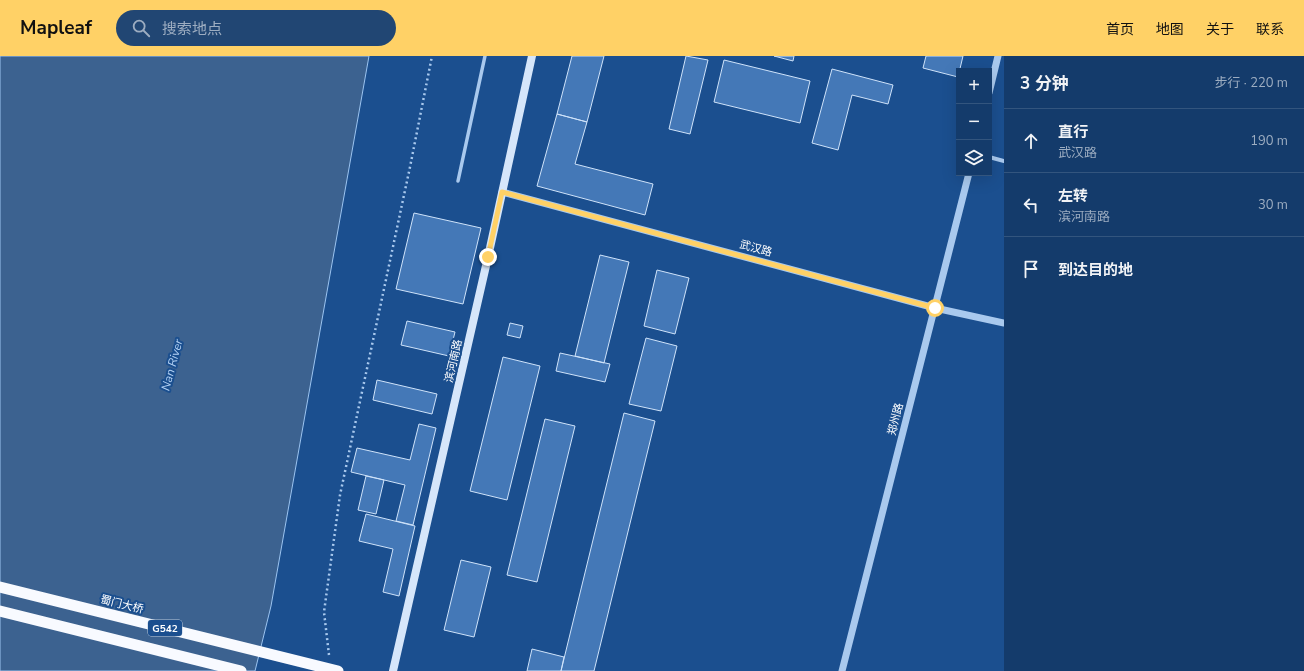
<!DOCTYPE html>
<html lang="zh">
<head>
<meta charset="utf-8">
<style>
  :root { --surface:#143b6b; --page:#214673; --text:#f1f3f6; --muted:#9dadc1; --line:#33557e; --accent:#ffd166 }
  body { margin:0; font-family:"Nunito Sans","Noto Sans SC",sans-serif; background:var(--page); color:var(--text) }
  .controls { position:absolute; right:12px; top:12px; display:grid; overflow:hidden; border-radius:0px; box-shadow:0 4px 16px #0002 }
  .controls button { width:36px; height:36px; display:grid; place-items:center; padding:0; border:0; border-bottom:1px solid var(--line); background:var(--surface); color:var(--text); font:20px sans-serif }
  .stop { position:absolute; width:12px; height:12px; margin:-9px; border:3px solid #ffd166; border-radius:50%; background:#fff }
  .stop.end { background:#ffd166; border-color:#fff; box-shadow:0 1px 4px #0008 }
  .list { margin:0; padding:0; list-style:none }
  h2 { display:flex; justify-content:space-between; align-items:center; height:52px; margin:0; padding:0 16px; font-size:17px }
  h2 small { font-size:13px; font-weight:400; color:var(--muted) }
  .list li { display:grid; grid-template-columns:26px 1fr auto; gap:12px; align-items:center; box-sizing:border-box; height:64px; padding:0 16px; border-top:1px solid var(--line) }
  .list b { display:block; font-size:15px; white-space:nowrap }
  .list p { margin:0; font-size:13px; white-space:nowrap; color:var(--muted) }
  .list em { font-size:13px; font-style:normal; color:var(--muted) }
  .icon { flex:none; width:22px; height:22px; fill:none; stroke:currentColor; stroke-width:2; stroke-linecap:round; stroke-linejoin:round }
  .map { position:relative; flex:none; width:1004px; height:615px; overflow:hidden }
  header { display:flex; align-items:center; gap:24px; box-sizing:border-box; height:56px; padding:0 20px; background:var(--accent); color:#111 }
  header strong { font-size:19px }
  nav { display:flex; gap:22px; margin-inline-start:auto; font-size:14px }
  .search { width:280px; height:36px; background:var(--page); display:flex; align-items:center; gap:10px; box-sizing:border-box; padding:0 14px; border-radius:22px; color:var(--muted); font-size:15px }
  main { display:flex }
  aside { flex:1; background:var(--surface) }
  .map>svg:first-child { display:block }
</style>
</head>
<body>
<header>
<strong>Mapleaf</strong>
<div class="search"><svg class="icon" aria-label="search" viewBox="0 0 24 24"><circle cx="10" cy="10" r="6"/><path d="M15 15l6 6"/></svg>搜索地点</div>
<nav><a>首页</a><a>地图</a><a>关于</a><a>联系</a></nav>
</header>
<main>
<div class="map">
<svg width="1004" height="615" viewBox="0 0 1004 615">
  <rect width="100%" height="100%" fill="#1b4f8f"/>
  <path fill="#3c6290" stroke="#9cc4f0" d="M0,0h369l-98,550 -16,65h-255z"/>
  <path fill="#4478b7" stroke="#cfe3fa" d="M572,0h32l-17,66 -30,-8z
    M686,0l22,4 -18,74 -21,-5z
    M774,0h20l-1,5z
    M926,0h37l-5,21 -35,-9z
    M724,4l86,21 -10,42 -86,-21z
    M832,13l61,16 -5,19 -36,-9 -14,55 -26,-7z
    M557,58l30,8 -12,42 78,20 -8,31 -108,-29z
    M414,157l67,15 -18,76 -67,-15z
    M600,199l29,7 -25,101 -29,-7z
    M657,214l32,8 -14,56 -31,-8z
    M407,265l48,11 -6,24 -48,-11z
    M510,267l13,3 -3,12 -13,-3z
    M646,282l31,8 -16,65 -32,-7z
    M560,297l50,11 -5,18 -49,-11z
    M503,301l37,9 -33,134 -37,-9z
    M377,324l60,14 -5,20 -59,-14z
    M624,357l31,8 -61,250h-33z
    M545,363l30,7 -38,156 -30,-7z
    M419,368l17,4 -23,97 -17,-4 9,-36 -54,-13 6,-24 53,12z
    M366,420l18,4 -8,34 -18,-4z
    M366,458l49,12 -16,70 -16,-4 10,-43 -34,-8z
    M461,504l30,7 -17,70 -30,-7z
    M532,593l32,8 -3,14h-34z"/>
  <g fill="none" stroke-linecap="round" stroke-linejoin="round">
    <path stroke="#a9c9ee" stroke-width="2.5" stroke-dasharray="2 3" stroke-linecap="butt" d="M329,599l-5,-43 16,-117 70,-328 22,-111"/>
    <path stroke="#a9c9ee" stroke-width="3.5" d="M458,125l27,-125"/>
    <path stroke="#a9c9ee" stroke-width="4" d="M989,101l15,4"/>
    <path stroke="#a9c9ee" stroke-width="7" d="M989,37l9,-37
      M502,136l433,116 69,15
      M842,615l127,-498"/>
    <path stroke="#d6e6fa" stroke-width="8" d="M393,615l95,-414 44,-201"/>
    <path stroke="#f8faff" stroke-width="11" d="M0,531l338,84
      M0,555l241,60"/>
  </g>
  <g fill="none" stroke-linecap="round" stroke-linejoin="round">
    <path stroke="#ffd166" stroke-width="5" d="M488,201l14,-65 433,116"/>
  </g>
  <g text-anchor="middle" stroke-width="4" stroke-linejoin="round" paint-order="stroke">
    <rect fill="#1b4f8f" stroke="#bbcadd" stroke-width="1" x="148" y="564" width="34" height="16" rx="3"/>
    <g font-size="10" font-weight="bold" fill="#fff">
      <text x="165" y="576">G542</text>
    </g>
    <g font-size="11" fill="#fff" stroke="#1b4f8f">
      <text transform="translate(756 192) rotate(15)" y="4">武汉路</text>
      <text transform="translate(453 305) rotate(-77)" y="4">滨河南路</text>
      <text transform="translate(895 363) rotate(-76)" y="4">郑州路</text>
      <text transform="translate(122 548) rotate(14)" y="4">蜀门大桥</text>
    </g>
    <g font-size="12" font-style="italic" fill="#b5d3f5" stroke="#1b4f8f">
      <text transform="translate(172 309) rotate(-75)" y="4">Nan River</text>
    </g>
  </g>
</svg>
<div class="controls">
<button>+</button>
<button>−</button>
<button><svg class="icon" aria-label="layers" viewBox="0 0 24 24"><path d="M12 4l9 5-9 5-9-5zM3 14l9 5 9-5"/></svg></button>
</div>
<div class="stop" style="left:935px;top:252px"></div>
<div class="stop end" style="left:488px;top:201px"></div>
</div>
<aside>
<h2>3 分钟<small>步行 · 220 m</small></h2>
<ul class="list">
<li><svg class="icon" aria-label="ahead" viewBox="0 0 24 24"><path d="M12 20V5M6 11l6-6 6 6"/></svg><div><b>直行</b><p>武汉路</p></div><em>190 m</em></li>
<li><svg class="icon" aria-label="left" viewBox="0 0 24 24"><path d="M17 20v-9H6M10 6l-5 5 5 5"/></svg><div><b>左转</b><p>滨河南路</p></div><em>30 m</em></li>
<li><svg class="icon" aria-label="arrive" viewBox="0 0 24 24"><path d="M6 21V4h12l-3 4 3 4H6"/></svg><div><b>到达目的地</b></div></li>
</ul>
</aside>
</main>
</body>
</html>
